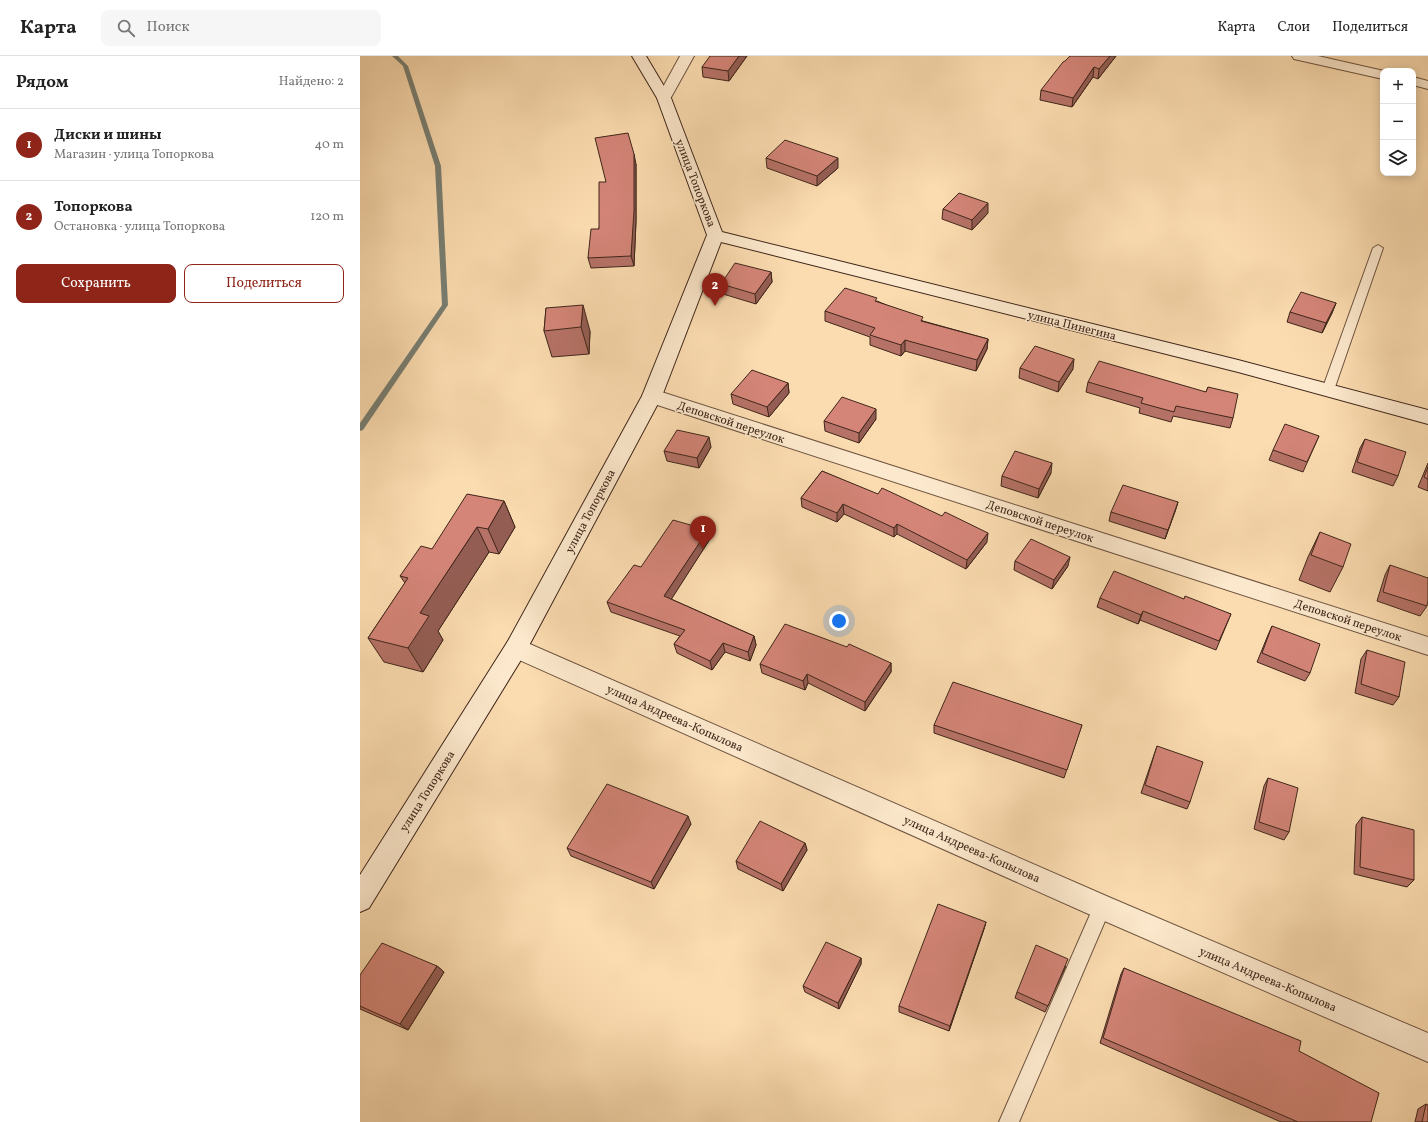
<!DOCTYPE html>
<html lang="ru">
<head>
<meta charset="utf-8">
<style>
  :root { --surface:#fff; --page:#f6f6f6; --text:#222; --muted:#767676; --line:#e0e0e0; --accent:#8f2418 }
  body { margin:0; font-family:Vollkorn,serif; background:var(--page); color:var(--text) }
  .controls { position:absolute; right:12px; top:12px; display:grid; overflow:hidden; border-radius:8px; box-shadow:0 2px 10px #0003 }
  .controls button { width:36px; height:36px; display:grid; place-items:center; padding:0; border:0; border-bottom:1px solid var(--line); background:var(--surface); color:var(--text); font:20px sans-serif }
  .you { position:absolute; left:479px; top:565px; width:14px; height:14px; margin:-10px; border:3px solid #fff; border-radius:50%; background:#1a73e8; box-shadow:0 0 0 6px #1a73e833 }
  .badge { display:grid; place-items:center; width:26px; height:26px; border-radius:50%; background:var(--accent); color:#fff; font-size:13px; font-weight:700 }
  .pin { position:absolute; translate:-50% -33px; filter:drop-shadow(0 1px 2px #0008) }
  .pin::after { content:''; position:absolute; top:21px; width:14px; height:12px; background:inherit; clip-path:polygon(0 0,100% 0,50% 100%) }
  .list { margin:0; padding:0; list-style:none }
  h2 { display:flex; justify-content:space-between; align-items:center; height:52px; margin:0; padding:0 16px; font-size:17px }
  h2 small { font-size:13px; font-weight:400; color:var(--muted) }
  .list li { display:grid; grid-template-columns:26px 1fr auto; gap:12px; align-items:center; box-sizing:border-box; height:72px; padding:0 16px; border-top:1px solid var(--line) }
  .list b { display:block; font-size:15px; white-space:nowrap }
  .list p { margin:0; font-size:13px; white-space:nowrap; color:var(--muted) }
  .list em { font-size:13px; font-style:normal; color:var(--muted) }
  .actions { display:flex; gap:8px; padding:12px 16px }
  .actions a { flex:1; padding:9px 0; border:1px solid var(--accent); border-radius:8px; text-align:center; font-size:14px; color:var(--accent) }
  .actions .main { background:var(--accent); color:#fff }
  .icon { flex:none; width:22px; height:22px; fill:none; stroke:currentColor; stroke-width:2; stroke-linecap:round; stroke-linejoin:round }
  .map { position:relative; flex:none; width:1068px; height:1066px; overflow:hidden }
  header { display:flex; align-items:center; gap:24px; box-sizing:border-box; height:56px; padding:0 20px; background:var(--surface); border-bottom:1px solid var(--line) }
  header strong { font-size:19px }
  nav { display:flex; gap:22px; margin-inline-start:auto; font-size:14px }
  .search { width:280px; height:36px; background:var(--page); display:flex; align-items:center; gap:10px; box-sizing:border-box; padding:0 14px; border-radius:8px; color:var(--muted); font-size:15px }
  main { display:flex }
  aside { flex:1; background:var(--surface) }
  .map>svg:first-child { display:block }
</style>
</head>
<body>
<header>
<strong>Карта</strong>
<div class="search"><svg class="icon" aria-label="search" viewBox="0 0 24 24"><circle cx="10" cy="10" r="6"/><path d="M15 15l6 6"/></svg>Поиск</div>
<nav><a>Карта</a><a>Слои</a><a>Поделиться</a></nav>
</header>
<main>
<aside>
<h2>Рядом<small>Найдено: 2</small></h2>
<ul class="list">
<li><span class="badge">1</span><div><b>Диски и шины</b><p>Магазин · улица Топоркова</p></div><em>40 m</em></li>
<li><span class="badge">2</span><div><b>Топоркова</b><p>Остановка · улица Топоркова</p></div><em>120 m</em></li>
</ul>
<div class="actions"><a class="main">Сохранить</a><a>Поделиться</a></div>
</aside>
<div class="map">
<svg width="1068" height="1066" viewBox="0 0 1068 1066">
  <rect width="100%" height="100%" fill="#fbdcb0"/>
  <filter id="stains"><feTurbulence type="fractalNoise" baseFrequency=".005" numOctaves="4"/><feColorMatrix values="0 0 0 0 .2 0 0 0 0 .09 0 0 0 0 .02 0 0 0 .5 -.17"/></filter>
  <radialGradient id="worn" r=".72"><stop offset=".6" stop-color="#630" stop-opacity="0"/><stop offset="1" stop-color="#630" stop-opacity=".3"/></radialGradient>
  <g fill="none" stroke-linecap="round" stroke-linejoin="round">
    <path fill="#797f73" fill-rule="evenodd" d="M32,0h6l10,10 33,100 7,139 -85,125 -3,1v-8l82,-118 -7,-139 -32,-100z"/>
    <g stroke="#6e5440" stroke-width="2">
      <path id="lane" d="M1018,189l5,3 -49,142 -2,3 -4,1 -4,-1 -2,-3 51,-142z
        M742,843l6,2 3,6 -92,215h-20l97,-221z"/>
    </g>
    <g stroke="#6e5440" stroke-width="2">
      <path id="street" d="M320,0h14l-25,45 -5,1 -5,-1 -2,-3z
        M932,0h26l66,15 -1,8 -89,-20z
        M1053,21l15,4v8l-15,-4z
        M292,333l776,248v18l-783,-254 -3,-5 3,-5z
        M156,582l595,260 317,135v29l-335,-146 -585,-261 -3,-7 3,-7z"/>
    </g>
    <g stroke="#3f261a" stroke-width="2">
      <path id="secondary" d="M272,0h14l25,42 51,134 516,128 190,50v14l-190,-52 -517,-130 -59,154 -138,259 -155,253 -9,4v-37l148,-234 134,-245 65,-161 -50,-137z"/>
    </g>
    <use href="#lane" fill="#fce8cc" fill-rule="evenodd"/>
    <use href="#street" fill="#fce8cc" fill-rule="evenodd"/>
    <use href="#secondary" fill="#fce8cc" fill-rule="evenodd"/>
  </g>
  <path fill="#b67267" stroke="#3f261a" d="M387,0l-18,25 -26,-4 -1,-10z
    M756,0l-18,23 -5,-2 -21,30 -32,-7 1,-10z
    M406,102l72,10 -21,18 -50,-18z
    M276,108v57l-2,45 -43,2 -3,-10 11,-29 7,-47z
    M583,153l45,4 -16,17 -30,-11z
    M411,216l1,10 -16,22 -33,-10 -2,-10z
    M517,245l46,20 65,18 -1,10 -11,22 -71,-20 -4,5 -31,-11v-8l-45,-16v-10z
    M976,247l-4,10 -10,20 -35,-11 3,-10z
    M186,252l44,23 -1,23 -37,3 -8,-26z
    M660,312l53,1 -15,23 -39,-14z
    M728,326l118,10 2,-5 25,31 -3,10 -57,-12 -2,6 -32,-9 1,-5 -54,-16z
    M428,327l1,10 -20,24 -36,-13 -2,-10z
    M516,363l-17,24 -34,-12 -1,-10z
    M959,380l-16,36 -34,-12 4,-10z
    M1005,383l33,37 -5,10 -41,-14 8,-24z
    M351,391l-12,21 -32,-7 -3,-10z
    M1068,407v28l-10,-4z
    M462,415l165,71 -21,27 -69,-35 -3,3 -50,-23 -7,8 -35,-15 -1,-9z
    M691,417l-13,25 -37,-12 1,-10z
    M144,445l11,26 -16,27 -10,-2 -51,79 5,9 -20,32 -39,-10 -16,-24 37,-55 -5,-7 32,-27z
    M818,446l-13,37 -56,-18 2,-9z
    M348,474l2,9 -39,60 83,37 2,9 -6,16 -25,-9 -13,18 -35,-17 -3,-9 6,-8 -69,-24 -4,-10 34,-35z
    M960,476l23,35 -13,25 -31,-12 9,-23z
    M655,505l53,5 -16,23 -38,-19z
    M1030,509l37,41 -7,10 -43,-15 8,-26z
    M740,542l84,1 47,15 -15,36 -76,-30 -2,4 -41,-17z
    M912,570l38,47 -5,8 -48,-19 11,-27z
    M1007,594l32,47 -6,8 -38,-12 6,-34z
    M531,607v9l-26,39 -57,-28 -3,7 -43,-17 -2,-9z
    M574,669h148l-18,53 -130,-45z
    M797,690l33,56 -3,7 -46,-16z
    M908,722l21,54 -5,8 -30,-11 10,-43z
    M1002,761l52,63 -7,7 -53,-13 2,-49z
    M331,768l-37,65 -83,-33 -4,-8z
    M445,787l2,7 -24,41 -45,-22 -2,-8z
    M626,866l-2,7 -35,102 -50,-19v-6z
    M501,902v6l-22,45 -34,-17 -2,-6z
    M77,910l7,6 -36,58 -48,-21v-34z
    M706,910l-21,46 -30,-14 2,-6z
    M764,912l175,83 72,71h-90l-181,-79 21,-69z
    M1066,1048l2,18h-13l3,-13z"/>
  <path fill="#945d54" stroke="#3f261a" d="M379,0h8l-18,25 -1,-10z
    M750,0h6l-18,23 1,-10z
    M734,11l-1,10 -21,30 1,-9z
    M274,98l2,10v57l-2,45 -3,-10z
    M478,102v10l-21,18v-10z
    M628,147v10l-16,17v-10z
    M411,216l1,10 -16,22 -1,-10z
    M976,247l-4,10 -10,20 4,-10z
    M223,249l7,26 -1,23 -8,-27z
    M628,283l-1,10 -11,22 1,-11z
    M545,284v11l-4,5v-11z
    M714,303l-1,10 -15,23 1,-10z
    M428,327l1,10 -20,24 -2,-10z
    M516,353v10l-17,24v-10z
    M349,381l2,10 -12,21 -2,-10z
    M692,407l-1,10 -13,25 1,-9z
    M144,445l11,26 -16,27 -11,-25z
    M818,446l-3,10 -10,27 3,-9z
    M483,448l1,10 -7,8v-9z
    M537,468v10l-3,3v-9z
    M117,471l12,25 -51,79 5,9 -20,32 -15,-24 12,-35z
    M348,474l2,9 -43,67 -3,-10z
    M628,477l-1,9 -21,27 1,-9z
    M710,501l-2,9 -16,23 2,-9z
    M783,555l-3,9 -2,4 3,-9z
    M394,580l2,9 -6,16 -2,-9z
    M363,587l2,9 -13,18 -2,-9z
    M531,607v9l-26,39v-9z
    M447,618l1,9 -3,7 -2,-9z
    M328,760l3,8 -37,65 -3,-7z
    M445,787l2,7 -24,41 -2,-7z
    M626,866l-2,7 -35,102 1,-5z
    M501,902v6l-22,45 -1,-6z
    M77,910l7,6 -36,58 -8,-6z"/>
  <path fill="#d48578" stroke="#3f261a" d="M350,0h29l-11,15 -26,-4z
    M710,0h40l-11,13 -5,-2 -21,31 -32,-8 22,-28 2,-1z
    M268,77l6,21v57l-3,45 -43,2 3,-29h8v-47h7l-11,-44z
    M425,84l53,18 -21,18 -51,-18z
    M599,137l29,10 -16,17 -29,-11z
    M375,207l36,9 -16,22 -34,-10z
    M485,232l32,10 -2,3 48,16 -2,4 67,18 -11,21 -72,-20 -4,5 -31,-10 5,-7 -50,-17z
    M941,236l35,11 -10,20 -36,-11z
    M223,249l-2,22 -37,4 2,-23z
    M675,290l39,13 -15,23 -39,-14z
    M739,305l107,31 2,-5 30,7 -5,24 -57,-12 -2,6 -33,-9 2,-5 -55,-16z
    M392,314l36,13 -21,24 -36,-13z
    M482,341l34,12 -17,24 -35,-12z
    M925,368l34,12 -12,26 -34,-12z
    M317,374l32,7 -12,21 -33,-7z
    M1005,383l41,13 -8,24 -41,-14z
    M655,395l37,12 -13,26 -37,-13z
    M1068,411v12l-4,-2z
    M462,415l56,23 4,-6 60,28 3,-4 43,21 -21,27 -70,-36 -3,4 -51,-24 -6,9 -36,-15z
    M763,429l55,17 -10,28 -57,-18z
    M107,438l37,7 -16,28 -11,-2 -57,86 9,3 -21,32 -40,-10 40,-60 -8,-2 21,-30 11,3z
    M313,464l35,10 -44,66 90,40 -6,16 -25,-9 -13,18 -36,-17 11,-14 -78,-28 27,-37 7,2z
    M960,476l31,12 -8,23 -32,-12z
    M671,483l39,18 -16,23 -39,-19z
    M1030,509l38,13v22l-1,6 -44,-14z
    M754,515l70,28 1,-3 46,18 -12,27 -76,-30 -2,4 -41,-17z
    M425,568l62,23 2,-3 42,19 -26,39 -58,-28 -4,7 -43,-17z
    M912,570l48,18 -10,29 -48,-20z
    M1007,594l38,12 -6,35 -38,-13z
    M593,626l129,43 -15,45 -133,-45z
    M797,690l46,16 -13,40 -45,-17z
    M908,722l30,10 -9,44 -30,-10z
    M247,728l81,32 -37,66 -84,-34z
    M1002,761l52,13v50l-54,-13z
    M400,765l45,22 -24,41 -45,-23z
    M578,848l48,18 -36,104 -51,-20z
    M466,886l35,16 -23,45 -35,-17z
    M22,887l55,23 -37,58 -40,-18v-31z
    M676,889l32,14 -20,47 -31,-14z
    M764,912l177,73 -2,10 80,42 -8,29h-73l-195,-84z
    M1066,1048l2,1v17h-6z"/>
  <g text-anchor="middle" stroke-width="3" stroke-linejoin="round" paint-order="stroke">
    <g font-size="12" fill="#3f261a" stroke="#fce8cc">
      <text transform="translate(336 127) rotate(69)" y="4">улица Топоркова</text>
      <text transform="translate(712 269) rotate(14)" y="4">улица Пинегина</text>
      <text transform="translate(371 366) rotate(18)" y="4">Деповской переулок</text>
      <text transform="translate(230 455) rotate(-62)" y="4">улица Топоркова</text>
      <text transform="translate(680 465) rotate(18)" y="4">Деповской переулок</text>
      <text transform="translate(988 564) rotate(18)" y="4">Деповской переулок</text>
      <text transform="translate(315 662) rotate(24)" y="4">улица Андреева-Копылова</text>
      <text transform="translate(67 735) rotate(-58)" y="4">улица Топоркова</text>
      <text transform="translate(612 793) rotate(24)" y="4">улица Андреева-Копылова</text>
      <text transform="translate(908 923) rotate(23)" y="4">улица Андреева-Копылова</text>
    </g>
  </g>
  <rect width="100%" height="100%" filter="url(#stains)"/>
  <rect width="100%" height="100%" fill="url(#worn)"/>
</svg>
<div class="controls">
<button>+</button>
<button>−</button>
<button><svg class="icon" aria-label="layers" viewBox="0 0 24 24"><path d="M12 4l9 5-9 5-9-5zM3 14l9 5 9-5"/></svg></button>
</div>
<div class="you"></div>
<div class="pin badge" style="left:343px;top:493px">1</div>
<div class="pin badge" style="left:355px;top:250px">2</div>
</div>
</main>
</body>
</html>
